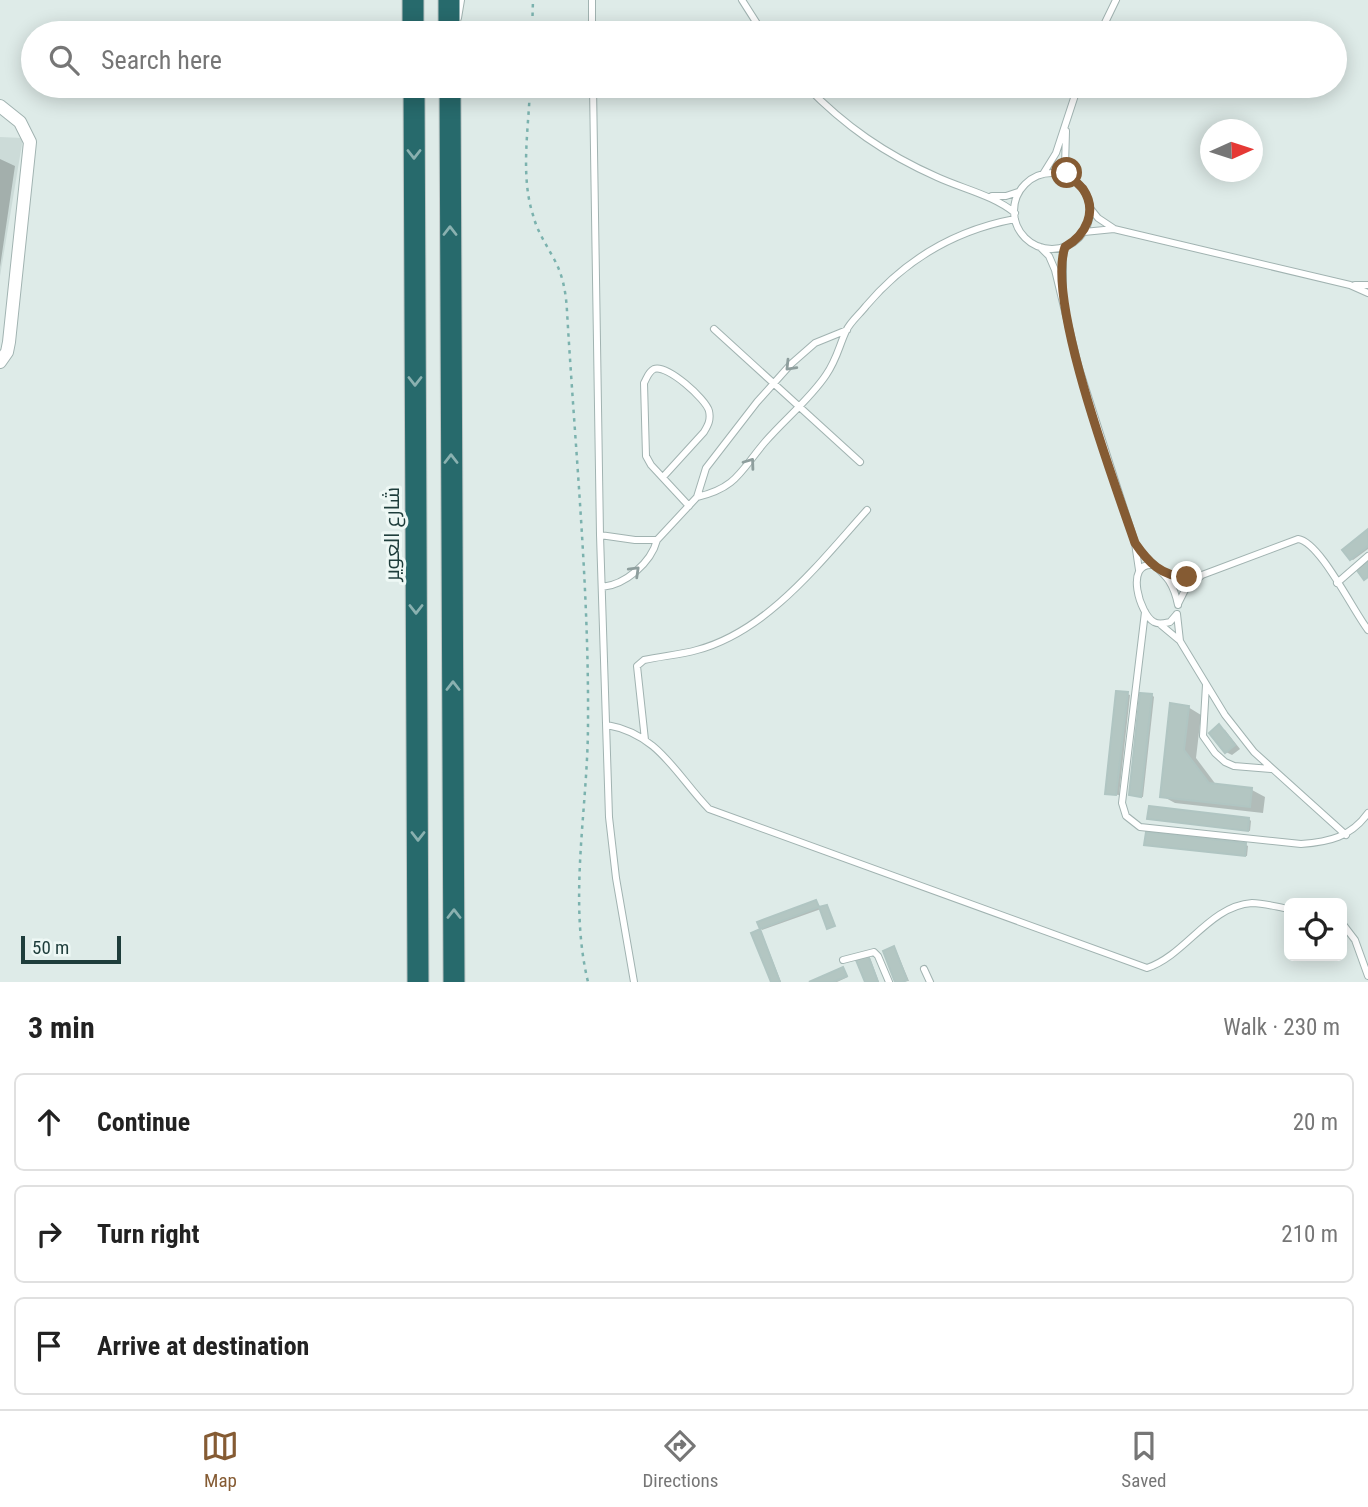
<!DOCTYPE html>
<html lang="en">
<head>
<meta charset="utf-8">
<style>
  :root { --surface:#fff; --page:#f2f2f2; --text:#222; --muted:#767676; --line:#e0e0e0; --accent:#855b33 }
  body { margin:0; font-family:"Roboto Condensed",Cairo,sans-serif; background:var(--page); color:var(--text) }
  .controls { position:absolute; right:21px; bottom:21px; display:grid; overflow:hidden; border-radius:10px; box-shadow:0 4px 18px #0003 }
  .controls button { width:63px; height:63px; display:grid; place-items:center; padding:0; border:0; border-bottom:2px solid var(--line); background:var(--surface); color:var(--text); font:35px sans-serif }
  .compass { position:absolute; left:1200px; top:119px; width:63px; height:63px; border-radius:50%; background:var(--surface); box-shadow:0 4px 18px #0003; rotate:87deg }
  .scale { position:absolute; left:21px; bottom:18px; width:100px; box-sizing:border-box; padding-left:7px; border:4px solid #1e3d3b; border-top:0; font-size:19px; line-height:24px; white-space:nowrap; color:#1e3d3b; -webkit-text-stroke:5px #eef8f5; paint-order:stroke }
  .stop { position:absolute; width:21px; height:21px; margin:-16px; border:5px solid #855b33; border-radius:50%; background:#fff }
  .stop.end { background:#855b33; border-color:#fff; box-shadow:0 2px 7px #0008 }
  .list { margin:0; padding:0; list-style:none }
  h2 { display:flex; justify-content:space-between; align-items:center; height:91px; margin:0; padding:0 28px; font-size:30px }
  h2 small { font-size:23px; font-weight:400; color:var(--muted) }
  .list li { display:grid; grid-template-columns:46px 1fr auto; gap:21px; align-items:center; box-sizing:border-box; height:98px; margin:0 14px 14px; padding:0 14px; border:2px solid var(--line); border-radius:10px }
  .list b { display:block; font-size:26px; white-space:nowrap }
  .list em { font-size:23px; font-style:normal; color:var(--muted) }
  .icon { flex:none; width:38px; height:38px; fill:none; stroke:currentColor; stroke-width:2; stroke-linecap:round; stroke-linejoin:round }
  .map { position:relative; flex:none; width:1368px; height:982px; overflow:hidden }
  .search { position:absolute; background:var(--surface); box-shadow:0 4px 18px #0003; left:21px; right:21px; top:21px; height:77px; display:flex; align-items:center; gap:18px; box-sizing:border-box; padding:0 24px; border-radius:38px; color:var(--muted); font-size:26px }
  .sheet { height:427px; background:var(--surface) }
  nav { display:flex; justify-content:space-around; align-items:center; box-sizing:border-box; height:98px; border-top:2px solid var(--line); background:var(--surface); font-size:19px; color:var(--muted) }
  nav a { display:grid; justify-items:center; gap:4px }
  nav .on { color:var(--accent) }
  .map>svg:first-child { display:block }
</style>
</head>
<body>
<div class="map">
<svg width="1368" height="982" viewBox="0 0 1368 982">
  <rect width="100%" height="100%" fill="#deebe8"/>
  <path fill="#ccdbd8" d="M0,137l23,1 -23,138z"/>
  <path fill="#0003" d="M0,159l15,7 -15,101z
    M1368,531v18l-15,11 -2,-1z
    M1127,694l3,1 -11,100 -10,-1z
    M1152,695l2,2 -11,100 -10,-1 -2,-2z
    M1188,707l13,8 -5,43 21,28 35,4 13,7 -2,16 -88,-10 -13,-7z
    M1219,727l6,3 15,19 -8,6 -6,-3z
    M1149,818l100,1 2,2 -1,10z
    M1149,845h97l2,1 -1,10z
    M816,902l5,7 -59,21 -3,-7z
    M761,931l20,51h-9l-19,-48z
    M894,948l2,2 13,31 -12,1z
    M868,957l2,1 9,24h-13z
    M843,969l5,8 -11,5h-23z"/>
  <path fill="#b3c6c2" stroke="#b0c5c2" stroke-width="2" d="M1368,529v17l-18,14 -8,-10z
    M1368,560v17l-4,3 -8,-11z
    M1116,691l12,1 -12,103 -11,-1z
    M1140,693l12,1 -11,103 -12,-2z
    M1170,703l19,3 -5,44 25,33 43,5 -2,19 -90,-10z
    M1219,724l16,21 -10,8 -16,-20z
    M1149,806l100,12 -1,13 -101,-12z
    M1146,832l100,11 -1,13 -101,-11z
    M816,900l3,7 -59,22 -3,-7z
    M827,905l8,21 -8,3 -8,-22z
    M760,929l20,53h-9l-20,-49z
    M894,946l13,34 -4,2h-8l-12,-31z
    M868,955l10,27h-13l-9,-22z
    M843,967l4,9 -14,6h-24z"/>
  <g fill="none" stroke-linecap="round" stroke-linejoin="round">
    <g stroke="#a1b3b1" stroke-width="8">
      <path id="lane" d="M592,0v33
        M742,0l21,33
        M458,18l3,-18
        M1100,33l16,-33
        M593,86l7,449 9,282 7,61 18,104
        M806,86c39,40 79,68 131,91 26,12 56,18 78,36
        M1066,131l-1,35 6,12
        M1014 211a38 38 0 1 1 76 0a38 38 0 1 1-76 0Z
        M1043,174l13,-21 22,-67
        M992,196h14l12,-4
        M1090,208l8,10 15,10
        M1084,232l30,-3 236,56 18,8
        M1040,247l9,9 6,14 23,95 57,178 4,27
        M1355,285h13
        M1063,292v-35l2,-10
        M714,329l146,133
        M847,330l-32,13 -24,21 -34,38 -51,66 -9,29c40,-9 44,-27 68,-55 20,-23 45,-43 61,-67 11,-16 13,-29 20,-44 4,-9 14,-17 20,-25 39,-46 90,-76 149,-87
        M663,477l41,-45c4,-7 7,-12 5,-21 -3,-12 -42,-47 -55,-42 -6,3 -7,9 -10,14l2,73 5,9 38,41
        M600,535l35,5h22
        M1138,547c18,26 33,23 40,58
        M1153,565c-29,-3 -13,50 1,57 5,3 11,1 16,0l6,-7
        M1166,574l12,3 22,-2
        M1337,583l31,-27
        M602,587c23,-2 49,-24 55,-47l40,-43
        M1178,604l7,-14 17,-15 96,-36c22,3 54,70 70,91
        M1145,612l-23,191 4,13 14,11 161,17c28,-2 50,-7 67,-31
        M1177,614l3,27 45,74 29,37 92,83
        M1161,625l18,15
        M1206,685l-3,51 12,17 10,9 9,4 37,3
        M607,725c52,9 69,50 102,84l438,159c39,-13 62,-62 105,-65 12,0 25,4 37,6
        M645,740l-8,-74 7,-6c17,-4 36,-5 53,-10 71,-19 123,-88 170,-140
        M1342,923l13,17 13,36
        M843,960l31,-8 4,4 11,26
        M924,969l6,13"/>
    </g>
    <g stroke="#a1b3b1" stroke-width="14">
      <path id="street" d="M0,106l20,16 10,20 -21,200 -2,10 -7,10"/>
    </g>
    <g stroke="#bcc5c4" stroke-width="23">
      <path id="highway" d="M413,0v33
        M449,0v33
        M414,86l4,896
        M450,86l4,896"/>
    </g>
    <path stroke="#7bb2ae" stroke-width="2.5" stroke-dasharray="3.5 5" stroke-linecap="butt" d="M532,33l1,-33
      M530,86c-1,41 -10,89 3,129 4,16 13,29 21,44 9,16 12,34 13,52 8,137 22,275 21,412 0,85 -20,176 0,259"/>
    <use href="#lane" stroke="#fff" stroke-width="6"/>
    <use href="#street" stroke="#fff" stroke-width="12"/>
    <use href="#highway" stroke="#276a6c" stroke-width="21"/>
  </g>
  <defs><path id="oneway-chevron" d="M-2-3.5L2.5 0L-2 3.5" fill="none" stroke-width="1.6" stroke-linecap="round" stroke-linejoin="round" transform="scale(1.75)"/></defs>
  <g stroke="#8ab1b0">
    <use href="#oneway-chevron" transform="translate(414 154) rotate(90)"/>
    <use href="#oneway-chevron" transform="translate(450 231) rotate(-90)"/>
    <use href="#oneway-chevron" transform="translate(415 381) rotate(90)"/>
    <use href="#oneway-chevron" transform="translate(451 459) rotate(-90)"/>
    <use href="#oneway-chevron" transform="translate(416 609) rotate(90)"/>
    <use href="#oneway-chevron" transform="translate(453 686) rotate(-90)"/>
    <use href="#oneway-chevron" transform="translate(418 836) rotate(90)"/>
    <use href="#oneway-chevron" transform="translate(454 914) rotate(-90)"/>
  </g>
  <g stroke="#8e9e9d">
    <use href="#oneway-chevron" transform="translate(790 366) rotate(134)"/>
    <use href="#oneway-chevron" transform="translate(750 463) rotate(-54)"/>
    <use href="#oneway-chevron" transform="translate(635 571) rotate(-44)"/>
  </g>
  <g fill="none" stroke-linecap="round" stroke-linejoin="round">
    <path stroke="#855b33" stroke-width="9" d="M1067,173c5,6 11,10 16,16 15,22 3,46 -18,58 -19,54 50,237 70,296 13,19 27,34 52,34"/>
  </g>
  <g text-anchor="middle" stroke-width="6" stroke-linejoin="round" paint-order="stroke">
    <g font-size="21" fill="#1e3d3b" stroke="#eef8f5">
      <text transform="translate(392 534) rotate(-90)" y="7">شارع العوير</text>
    </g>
  </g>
</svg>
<div class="controls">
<button><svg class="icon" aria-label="locate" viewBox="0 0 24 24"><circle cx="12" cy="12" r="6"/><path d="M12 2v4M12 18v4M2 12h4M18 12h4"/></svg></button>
</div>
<svg class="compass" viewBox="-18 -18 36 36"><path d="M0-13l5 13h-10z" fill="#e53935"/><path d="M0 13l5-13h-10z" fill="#767676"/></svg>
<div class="scale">50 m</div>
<div class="stop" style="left:1067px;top:173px"></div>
<div class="stop end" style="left:1187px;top:577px"></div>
<div class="search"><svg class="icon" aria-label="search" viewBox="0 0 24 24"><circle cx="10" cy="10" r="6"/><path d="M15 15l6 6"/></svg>Search here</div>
</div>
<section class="sheet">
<h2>3 min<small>Walk · 230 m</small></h2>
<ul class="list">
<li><svg class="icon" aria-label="ahead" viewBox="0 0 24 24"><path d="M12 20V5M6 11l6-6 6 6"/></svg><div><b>Continue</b></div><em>20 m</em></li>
<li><svg class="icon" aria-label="right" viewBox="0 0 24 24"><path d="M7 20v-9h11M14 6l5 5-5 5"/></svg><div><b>Turn right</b></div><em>210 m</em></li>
<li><svg class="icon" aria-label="arrive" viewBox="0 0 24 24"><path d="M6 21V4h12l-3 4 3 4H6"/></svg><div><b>Arrive at destination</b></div></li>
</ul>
</section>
<nav>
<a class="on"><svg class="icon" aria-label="map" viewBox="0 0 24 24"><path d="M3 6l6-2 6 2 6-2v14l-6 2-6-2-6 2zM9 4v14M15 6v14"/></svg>Map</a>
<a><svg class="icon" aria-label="directions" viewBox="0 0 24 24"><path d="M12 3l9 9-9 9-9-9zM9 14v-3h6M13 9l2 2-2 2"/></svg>Directions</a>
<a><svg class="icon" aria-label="saved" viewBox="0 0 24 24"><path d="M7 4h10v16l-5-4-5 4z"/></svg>Saved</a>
</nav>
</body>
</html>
